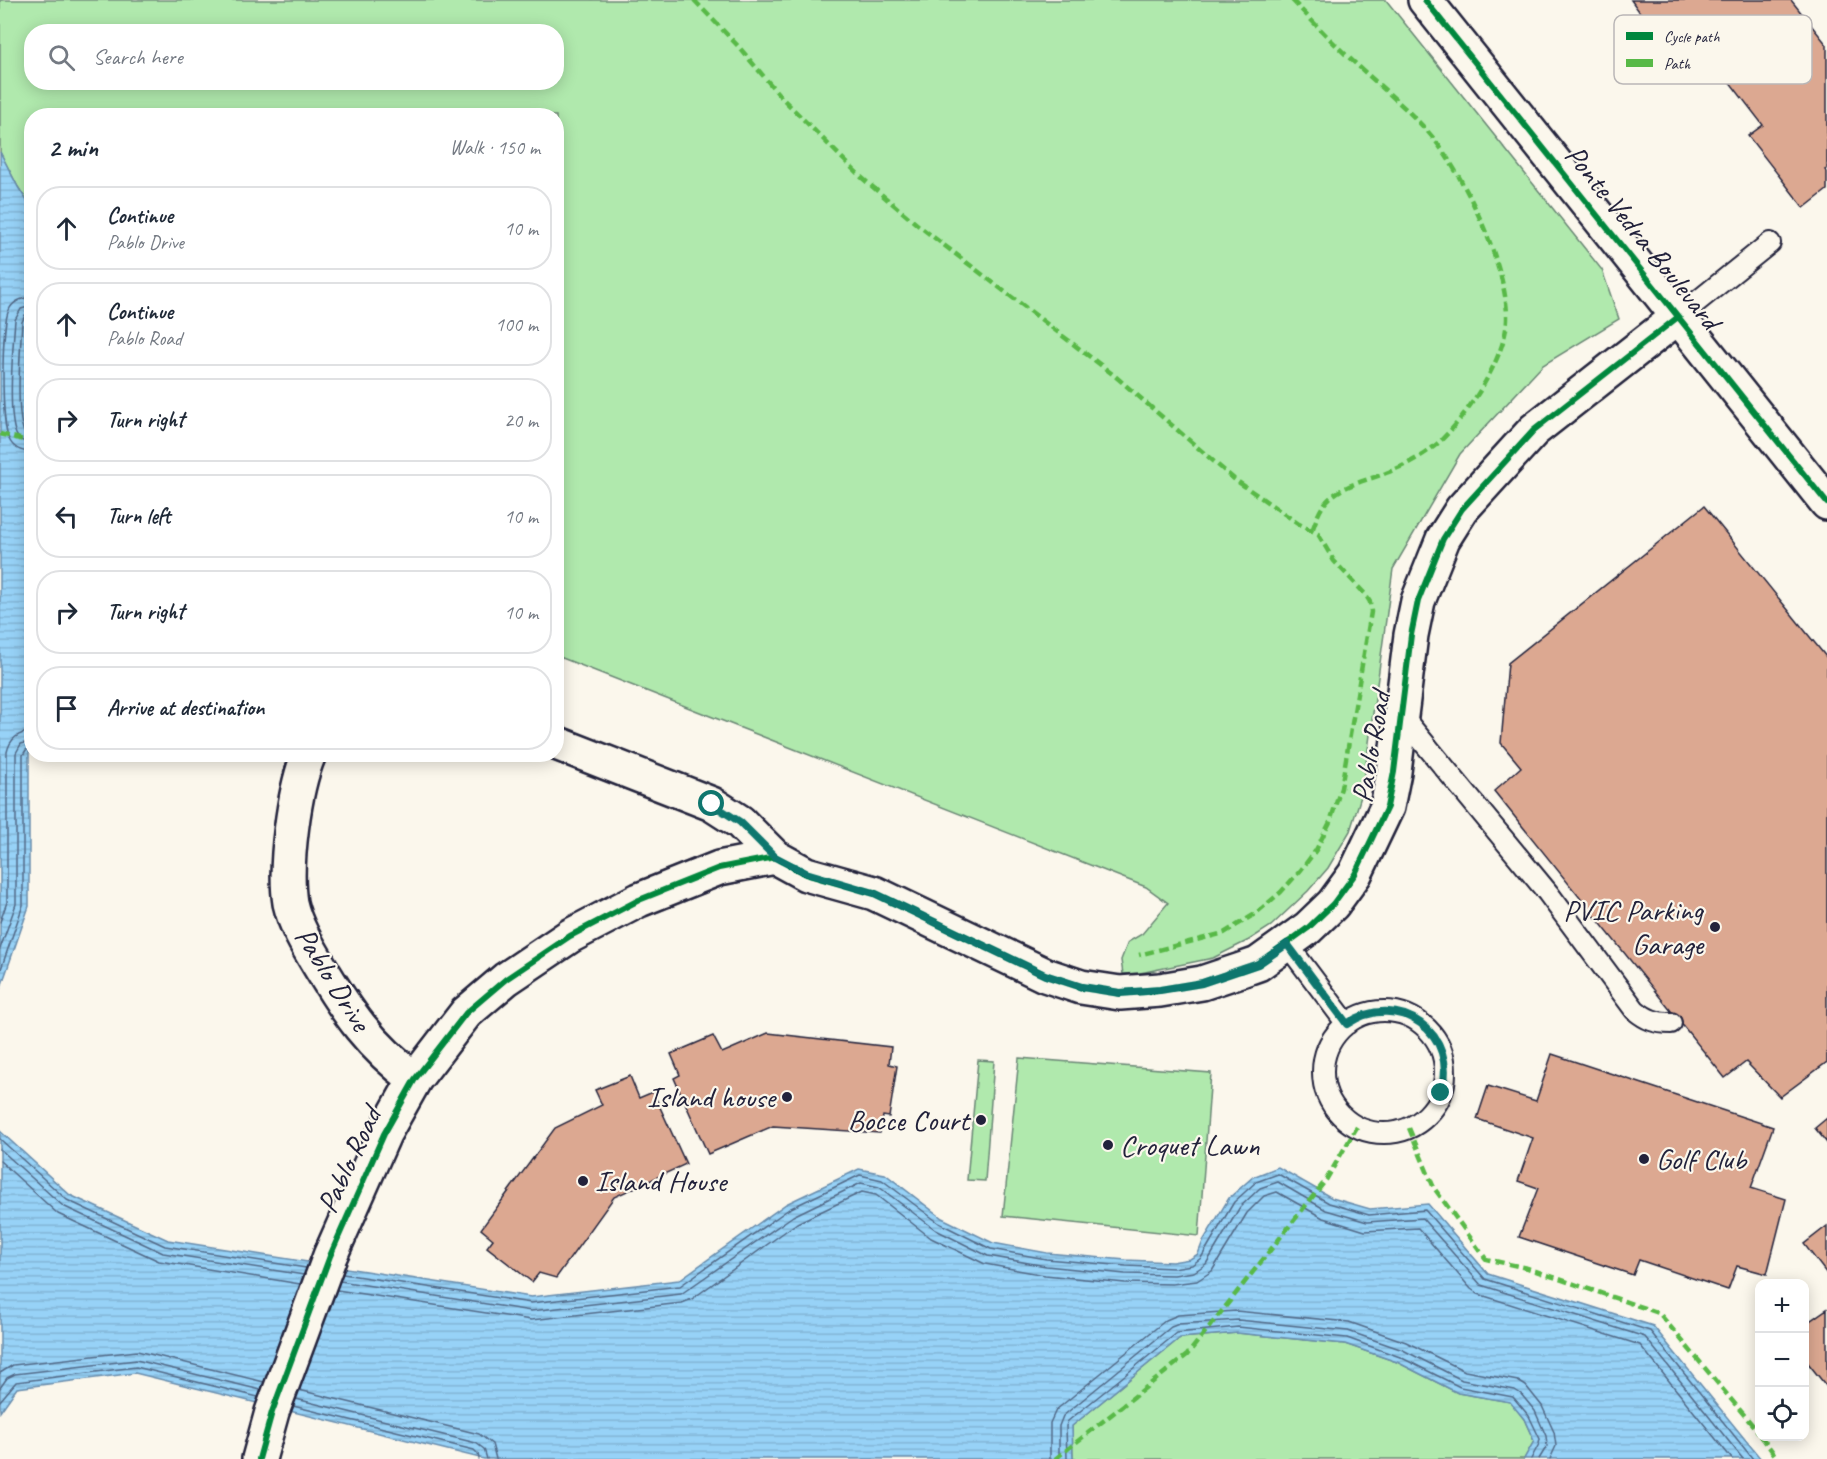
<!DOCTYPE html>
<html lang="en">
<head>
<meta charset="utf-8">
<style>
  :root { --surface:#fff; --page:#f2f2f3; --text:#1f2937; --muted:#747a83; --line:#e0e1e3 }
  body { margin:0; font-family:Caveat,sans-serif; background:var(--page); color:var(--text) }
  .controls { position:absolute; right:18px; bottom:18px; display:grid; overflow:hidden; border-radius:12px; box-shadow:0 3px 15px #0003 }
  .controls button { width:54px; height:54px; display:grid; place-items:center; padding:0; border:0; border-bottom:2px solid var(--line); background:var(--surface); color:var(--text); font:30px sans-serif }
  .stop { position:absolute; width:18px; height:18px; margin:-14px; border:4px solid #0f766e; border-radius:50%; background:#fff }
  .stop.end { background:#0f766e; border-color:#fff; box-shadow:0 2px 6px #0008 }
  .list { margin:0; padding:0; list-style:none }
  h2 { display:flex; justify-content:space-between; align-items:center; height:78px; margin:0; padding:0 24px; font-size:26px }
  h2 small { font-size:20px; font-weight:400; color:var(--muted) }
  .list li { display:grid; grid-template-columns:39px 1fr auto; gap:18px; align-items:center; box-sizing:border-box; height:84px; margin:0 12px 12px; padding:0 12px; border:2px solid var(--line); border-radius:24px }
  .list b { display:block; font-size:22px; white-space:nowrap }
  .list p { margin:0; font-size:20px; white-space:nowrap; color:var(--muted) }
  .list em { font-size:20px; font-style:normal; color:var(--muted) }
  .icon { flex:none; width:33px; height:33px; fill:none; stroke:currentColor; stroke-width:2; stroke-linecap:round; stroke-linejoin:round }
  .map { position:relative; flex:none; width:1827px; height:1459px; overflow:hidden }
  .search { position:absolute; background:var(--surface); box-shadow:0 3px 15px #0003; left:24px; top:24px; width:540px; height:66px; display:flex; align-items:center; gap:15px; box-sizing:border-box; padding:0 21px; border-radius:24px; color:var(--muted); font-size:22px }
  .panel { position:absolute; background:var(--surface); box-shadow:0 3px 15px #0003; left:24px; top:108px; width:540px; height:654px; border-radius:24px }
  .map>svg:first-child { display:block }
</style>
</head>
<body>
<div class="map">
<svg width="1827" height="1459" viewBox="0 0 1827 1459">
  <defs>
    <pattern id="water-rules" width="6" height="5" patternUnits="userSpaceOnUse" patternTransform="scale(1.5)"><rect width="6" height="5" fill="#97d2f7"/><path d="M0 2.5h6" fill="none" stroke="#82b4d5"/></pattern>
  </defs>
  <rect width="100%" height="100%" fill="#fbf7ec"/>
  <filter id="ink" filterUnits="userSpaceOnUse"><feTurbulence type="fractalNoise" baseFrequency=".0167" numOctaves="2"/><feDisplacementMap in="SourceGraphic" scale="12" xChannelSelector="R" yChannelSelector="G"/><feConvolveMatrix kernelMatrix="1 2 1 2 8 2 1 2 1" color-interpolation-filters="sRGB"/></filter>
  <g filter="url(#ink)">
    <path fill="#b0e9ad" stroke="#698674" stroke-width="1.5" fill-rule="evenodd" d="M0,0h1386l216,270 17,49 -76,46 -83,89 -67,115 -31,224 -12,38 -22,37 -20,23 -37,35 -22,14 -36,18 -73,15 -17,1 -2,-14 7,-18 14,-8 26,-31 -22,-16 -589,-231 -1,-540h-524l-1,91 -13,-20 -18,-35zM32,32h524v50h-524z
      M31,313v139l-6,-48 3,-82z
      M1019,1058l192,15 -12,163 -196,-20z
      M978,1060l16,1 -9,120 -18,-1z
      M1237,1333l108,11 52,18 61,31 53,9 13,17 10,22 -10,18h-451l-1,-33 108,-88z"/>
    <path fill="url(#water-rules)" stroke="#688cac" stroke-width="1.5" d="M0,152l18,35 13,20 1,106 -4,10 -3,81 7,48 -3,145v309l-29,84z
      M0,1131l70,64 98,45 363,57 148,-17 107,-76 73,-35 26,5 57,44 51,25 54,10 79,7 46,2 18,-3 8,-5 5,-13 26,-43 24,-21 25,-10 54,31 38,11 58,-5 60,70 165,52 108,133h-237l10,-18 -10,-22 -14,-17 -52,-9 -61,-31 -52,-18 -108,-11 -57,5 -108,88 1,33h-589l-349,-86 -118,15 -17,24z"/>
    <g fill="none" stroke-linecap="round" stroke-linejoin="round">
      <path stroke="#516886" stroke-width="1.5" d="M32,297c-10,1 -19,4 -23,13 -8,15 -8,114 0,129 4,9 13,13 23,13
        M32,306l-11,3 -6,11c-2,25 -8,93 1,114 3,7 9,9 16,9
        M32,314l-7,1 -3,7c-1,20 -8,99 4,113h6
        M0,922l7,-20v-150c3,-13 11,-20 25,-20
        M0,949l16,-45v-151l5,-9 11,-3
        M0,972l23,-67v-150l3,-5 6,-2
        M0,1139l67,61 98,46 141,22
        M0,1149l63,57 100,47 141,22
        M0,1161l58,53 101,47 141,23
        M343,1274l188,29 149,-17 109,-77 71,-34 22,5 57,43 52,26 55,10 80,7 47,2 19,-3 9,-7 33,-56 22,-20 22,-8 51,29 40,12 56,-5 60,69 165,52 103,128
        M340,1281l191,30 150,-17 112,-78 68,-33 18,4 57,43 52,26 58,10 79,8 49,1 20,-3 12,-8 34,-57 20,-19 18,-6 48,28 41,12 55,-4 59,67 164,52 98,122
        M337,1290l194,30 151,-17 10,-4 105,-76 65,-31 14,3 55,43 54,26 60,11 80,8 47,1 25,-3 15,-10 35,-58 17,-17 13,-4 46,26 42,13 53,-3 53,61 7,5 162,51 92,114
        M0,1373l13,-8 124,-14 127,31
        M0,1388l7,-10 8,-4 121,-14 125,30
        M299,1390l180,44 13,10 4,15
        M296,1399l180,44 8,6 3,10
        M0,1401l16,-19 120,-15 122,30
        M293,1406l181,44 4,4 1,5
        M1050,1459v-36l6,-13 110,-90 12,-5 58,-4 113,11 57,20 59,29 53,10 8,5 16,20 12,26 2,14 -6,13
        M1059,1459v-33l4,-10 108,-89 8,-3 59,-4 110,11 55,19 59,30 53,10 6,4 14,17 11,25 1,10 -8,13
        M1067,1459l-1,-33 2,-5 109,-88 61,-6 109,11 53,19 60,30 53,10 16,19 11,23 -1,5 -8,15"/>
    </g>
    <path fill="#dca891" stroke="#22223b" stroke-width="1.5" d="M1631,0h160l36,45v124l-2,1 2,2v18l-23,18 -56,-72 15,-11 -78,-101 -24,18z
      M1704,506l123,152v404l-47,35 -34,-35 -21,16 -231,-287 27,-24 -20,-24 7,-80z
      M768,1033l123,14 -2,17 8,2 -8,51 -6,-1 -3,17 -107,-7 -65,28 -34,-76 6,-3 -9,-21 42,-18 9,17z
      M1552,1054l221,73 -22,61 35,11 -19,75 -30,-8 -9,24 -89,-30 -6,15 -114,-38 19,-49 -20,-7 15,-43 -56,-19 11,-33 48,15z
      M630,1076l9,22 14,-6 33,72 -72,33 -58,81 -17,-5 -7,9 -45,-35 6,-8 -12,-10 74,-101 47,-23 -7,-15z
      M1827,1118v25l-12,-15z
      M1827,1226v48l-23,-30z
      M1827,1309v78l-23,-29v-33z"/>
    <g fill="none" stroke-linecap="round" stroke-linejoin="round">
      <g stroke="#22223b" stroke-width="24">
        <path id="lane" d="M1678,317l92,-74
          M1401,715l147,178 87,117c12,10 21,13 36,13
          M1287,944l60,80
          M1323 1072a61 61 0 1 1 122 0a61 61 0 1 1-122 0Z"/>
      </g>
      <g stroke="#22223b" stroke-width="38">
        <path id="street" d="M556,743l156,61 28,18 35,35
          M309,754c-15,35 -25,111 -19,149 5,22 17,42 29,62 28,47 51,81 96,114
          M259,1459l13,-47 58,-156 54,-122 31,-55 51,-66 40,-34 64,-43 69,-36 80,-32 56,-11 31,17 68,19 171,82 36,12 39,6 40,-3 42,-7 39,-13 17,-6 50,-36 25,-24 22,-30 32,-67 7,-35 17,-137 7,-34 25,-62 19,-30 72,-79 144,-113"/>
      </g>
      <g stroke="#22223b" stroke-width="38">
        <path id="secondary" d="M1425,0l402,503"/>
      </g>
      <use href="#lane" stroke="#fbf7ec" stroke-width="20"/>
      <use href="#street" stroke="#fbf7ec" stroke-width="33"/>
      <use href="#secondary" stroke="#fbf7ec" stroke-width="33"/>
      <path stroke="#58b947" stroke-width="4.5" stroke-dasharray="9 4.5" stroke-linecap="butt" d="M694,0l45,47 42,50 80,80 58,49 196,150 119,103 65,45 19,10 16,27 31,33 5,8 1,10 -30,176 -11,34 -14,28 -15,20 -20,22 -26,22 -31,19 -85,22
        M1292,0c21,22 42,44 64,64 25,23 51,44 73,69 34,39 79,134 78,186 -1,39 -41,99 -70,125 -14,12 -33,22 -51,29 -20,8 -50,13 -63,33 -5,7 -8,17 -11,25
        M0,434l32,8
        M1409,1128l25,60 52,71 41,9 132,45 101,121
        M1761,1436l17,23
        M1055,1459l132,-104 139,-175 31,-53"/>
      <g stroke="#fbf7ec" stroke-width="10">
        <path id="cycleway" d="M1425,0l402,503
          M259,1459l13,-47 58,-156 54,-122 31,-55 51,-66 40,-34 64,-43 69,-36 80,-32 56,-11 31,17 68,19 171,82 36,12 39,6 40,-3 42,-7 39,-13 17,-6 50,-36 25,-24 22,-30 32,-67 7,-35 17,-137 7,-34 25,-62 19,-30 72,-79 144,-113"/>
      </g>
      <use href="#cycleway" stroke="#00873e" stroke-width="6"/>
    </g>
  </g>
  <g fill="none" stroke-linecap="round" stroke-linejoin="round" filter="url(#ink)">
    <path stroke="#0f766e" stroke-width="8" d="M712,804l28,18 35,35 31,16 68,20 171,82 37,12 38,6 40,-3 42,-7 56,-19 29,-20 60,80c51,-35 114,10 94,69"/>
  </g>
  <g fill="#22223b" stroke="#fbf7ec" stroke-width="2">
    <circle cx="1715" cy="927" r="6"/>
    <circle cx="787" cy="1097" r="6"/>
    <circle cx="981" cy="1120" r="6"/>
    <circle cx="1108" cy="1145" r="6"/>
    <circle cx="1644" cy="1159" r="6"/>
    <circle cx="583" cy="1181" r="6"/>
  </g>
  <g text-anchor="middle" stroke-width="4.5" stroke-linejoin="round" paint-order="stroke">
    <g font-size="30" fill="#22223b" stroke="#fbf7ec">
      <text transform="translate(1643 237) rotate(51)" y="10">Ponte Vedra Boulevard</text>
      <text transform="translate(1371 747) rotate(-80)" y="10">Pablo Road</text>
      <text transform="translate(333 979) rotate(58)" y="10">Pablo Drive</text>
      <text transform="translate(349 1160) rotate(-65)" y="10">Pablo Road</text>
    </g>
    <g font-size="30" fill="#22223b" stroke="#fbf7ec" text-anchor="end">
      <text x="1703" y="920">PVIC Parking<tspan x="1703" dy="34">Garage</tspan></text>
      <text x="775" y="1107">Island house</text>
      <text x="969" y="1130">Bocce Court</text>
      <text x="1120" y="1155" text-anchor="start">Croquet Lawn</text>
      <text x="1656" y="1169" text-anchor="start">Golf Club</text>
      <text x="595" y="1191" text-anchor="start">Island House</text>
    </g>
  </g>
  <rect x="1614" y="15" width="198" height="69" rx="9" fill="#fbf7ec" stroke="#bab7b7" stroke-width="1.5"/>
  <rect x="1626" y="32" width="27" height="8" fill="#00873e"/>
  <rect x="1626" y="59" width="27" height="8" fill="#58b947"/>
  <g font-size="16" fill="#22223b">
    <text x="1664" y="42">Cycle path</text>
    <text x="1664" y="69">Path</text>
  </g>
</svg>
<div class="controls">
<button>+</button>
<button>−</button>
<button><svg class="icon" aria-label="locate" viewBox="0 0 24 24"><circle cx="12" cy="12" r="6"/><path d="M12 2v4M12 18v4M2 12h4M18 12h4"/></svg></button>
</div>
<div class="stop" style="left:712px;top:804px"></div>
<div class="stop end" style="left:1441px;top:1093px"></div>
<div class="search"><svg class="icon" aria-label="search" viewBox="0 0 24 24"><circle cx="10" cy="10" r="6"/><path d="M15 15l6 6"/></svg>Search here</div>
<section class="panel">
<h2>2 min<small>Walk · 150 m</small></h2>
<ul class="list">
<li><svg class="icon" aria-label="ahead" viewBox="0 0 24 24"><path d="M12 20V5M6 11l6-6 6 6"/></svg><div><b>Continue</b><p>Pablo Drive</p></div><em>10 m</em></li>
<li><svg class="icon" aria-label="ahead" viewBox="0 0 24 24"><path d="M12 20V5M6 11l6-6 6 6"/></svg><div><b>Continue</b><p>Pablo Road</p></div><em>100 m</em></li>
<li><svg class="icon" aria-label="right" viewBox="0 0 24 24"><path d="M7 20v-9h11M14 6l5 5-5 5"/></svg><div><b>Turn right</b></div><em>20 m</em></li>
<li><svg class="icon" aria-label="left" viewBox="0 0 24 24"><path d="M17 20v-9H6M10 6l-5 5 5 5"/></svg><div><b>Turn left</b></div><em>10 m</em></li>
<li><svg class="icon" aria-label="right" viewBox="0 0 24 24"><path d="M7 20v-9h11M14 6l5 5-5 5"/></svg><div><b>Turn right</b></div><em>10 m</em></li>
<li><svg class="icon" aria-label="arrive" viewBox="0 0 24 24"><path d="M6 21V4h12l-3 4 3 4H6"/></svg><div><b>Arrive at destination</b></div></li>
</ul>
</section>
</div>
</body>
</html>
